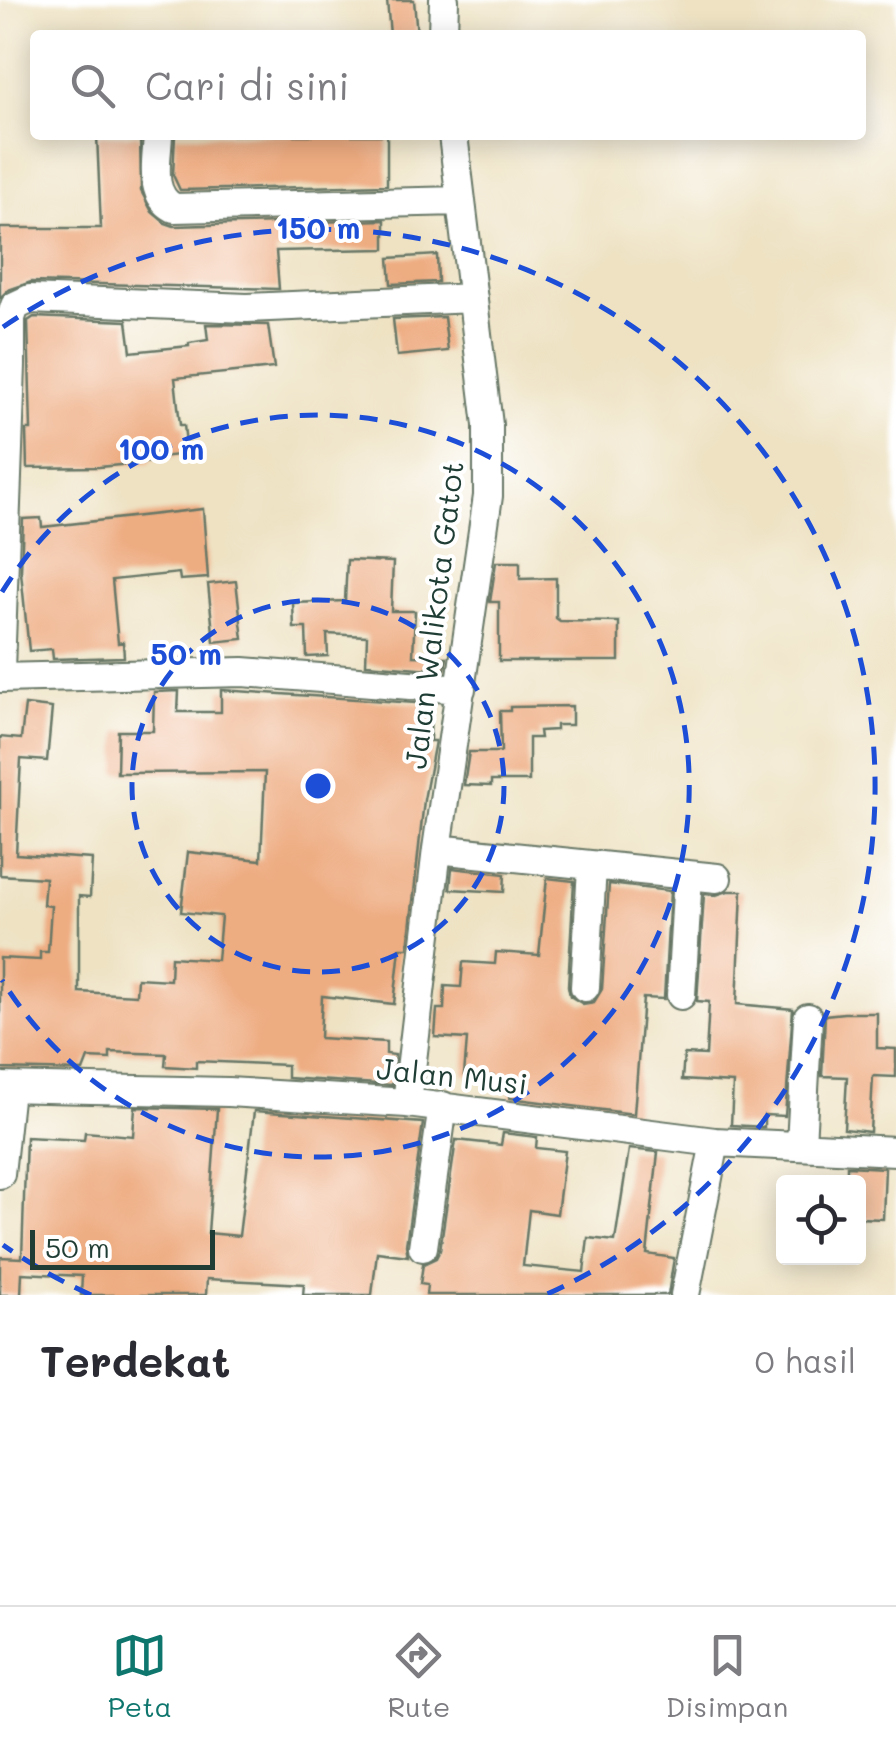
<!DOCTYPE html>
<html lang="id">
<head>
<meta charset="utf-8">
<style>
  :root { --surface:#fff; --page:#f7f7f7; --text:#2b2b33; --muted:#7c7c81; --line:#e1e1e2; --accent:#0f766e }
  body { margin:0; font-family:Mali,sans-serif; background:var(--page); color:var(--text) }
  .controls { position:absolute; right:30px; bottom:30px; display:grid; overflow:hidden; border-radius:10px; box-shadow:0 5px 25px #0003 }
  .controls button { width:90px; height:90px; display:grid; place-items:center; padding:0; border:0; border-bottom:2px solid var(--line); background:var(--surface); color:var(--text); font:50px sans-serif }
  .scale { position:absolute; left:30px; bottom:25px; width:185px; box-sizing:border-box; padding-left:10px; border:5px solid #1f3d34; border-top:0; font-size:28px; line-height:35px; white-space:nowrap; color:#1f3d34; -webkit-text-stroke:8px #fff; paint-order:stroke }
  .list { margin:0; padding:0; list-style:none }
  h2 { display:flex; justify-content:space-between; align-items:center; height:130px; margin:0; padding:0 40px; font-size:42px }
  h2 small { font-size:32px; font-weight:400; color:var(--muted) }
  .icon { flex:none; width:55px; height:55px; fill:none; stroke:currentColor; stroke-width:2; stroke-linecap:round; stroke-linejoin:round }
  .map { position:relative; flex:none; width:896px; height:1295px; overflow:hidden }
  .search { position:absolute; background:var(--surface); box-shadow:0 5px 25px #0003; left:30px; right:30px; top:30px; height:110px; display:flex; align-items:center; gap:25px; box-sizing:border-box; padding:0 35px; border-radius:10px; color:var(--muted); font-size:38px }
  .sheet { height:310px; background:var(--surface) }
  nav { display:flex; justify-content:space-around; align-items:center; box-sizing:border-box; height:140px; border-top:2px solid var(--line); background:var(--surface); font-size:28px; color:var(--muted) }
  nav a { display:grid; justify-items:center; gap:5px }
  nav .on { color:var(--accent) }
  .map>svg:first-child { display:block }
</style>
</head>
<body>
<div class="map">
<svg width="896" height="1295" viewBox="0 0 896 1295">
  <rect width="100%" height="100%" fill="#fff"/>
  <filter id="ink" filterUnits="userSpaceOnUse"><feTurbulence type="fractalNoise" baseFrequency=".01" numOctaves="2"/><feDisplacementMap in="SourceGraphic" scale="20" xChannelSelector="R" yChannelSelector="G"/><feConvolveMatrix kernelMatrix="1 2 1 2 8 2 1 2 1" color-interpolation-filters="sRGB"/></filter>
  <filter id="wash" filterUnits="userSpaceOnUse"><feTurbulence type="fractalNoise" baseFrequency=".0048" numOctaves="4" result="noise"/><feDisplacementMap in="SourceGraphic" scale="40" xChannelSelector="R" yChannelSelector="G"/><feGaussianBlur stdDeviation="2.25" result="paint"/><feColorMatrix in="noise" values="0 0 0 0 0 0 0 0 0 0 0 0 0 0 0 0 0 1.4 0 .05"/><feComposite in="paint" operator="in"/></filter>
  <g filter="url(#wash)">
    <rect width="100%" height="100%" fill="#eee2c3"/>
    <g id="blocks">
      <path fill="#eeac81" d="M387,0h27l3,35h-27z
        M97,135h43l1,56 11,21 13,11 9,3 211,-6v29l-109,2 3,38 -248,-7 -23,8 -8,8v-70h101z
        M175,135h212v50l-207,5 -7,-15z
        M437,255l1,27 -47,2 -2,-26z
        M34,317l93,4 4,31 58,-6v-3l19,-3 -2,-16 62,1 6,43 -99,10 5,47h4l3,29 -36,4v4l-52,5 -72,1 -1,-38h5l-3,-109z
        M444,317l4,34 -51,5 -4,-37z
        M203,509l5,69 -28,2 -1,-7 -67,7 6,63 5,-1 1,15 -71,2 -1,-10 -23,2 -8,-79 2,-53 18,-1 1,9z
        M347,560l46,2 -2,49h24l-2,45 34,1 -2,13 -79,-6 1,-28 -40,-2 1,22 -21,1 -1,-29h-12l-1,-25 52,-2z
        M496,562h24v17l36,-1v40l4,3 59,1v39h-120v-59h-9z
        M236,581l7,58 -29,3 -6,-58z
        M221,690l210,14 -1,37h5l-11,59 -16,148h-8l-6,56 -72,-8 -2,42 66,4v12l9,1 -3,30 -105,-7v-13l-91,-4v7l-31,-2 1,-12 -56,-2v7l-22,-1 -5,13 -83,-2v-111l40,2v-8h8l3,-46 -8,-1 2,-27 -45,-3v-138l21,2 4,-34 27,3 -5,53 -26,-2 -5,95 76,5 -2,38 -11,-1v96l57,3 1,-17 33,2 1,-23 46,3 4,-44 -40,-4 7,-60 73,8 4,-88 -148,1 1,-42h35l1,-39 25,-1 -1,21h43z
        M572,706v19h-16v5l-17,1 1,7h-11v43h-38v5l-27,-1 5,-33h32l-1,-41h10v-4z
        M452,868l53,6 -1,18 -54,-3z
        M547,878l27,3 -6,105 2,10 13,8 11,-2 8,-13 7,-105 61,7 -6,108 -21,-1 -9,116 -124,-16 1,-16 -18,-1v-5l-29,-1 3,-36 -32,-2 2,-28h7l1,-23 16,1 2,-25 32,2 1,-12 43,3z
        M728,891h14l-5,113 56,5 -8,107 -21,-1v12l-33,-2 2,-42 -51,-3 2,-26 22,1 3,-53 -12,-1 7,-107 12,1z
        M844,1013h33v35l19,1v28l-23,-1 -3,56 -26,-3 3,-52 -25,-1 3,-61z
        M135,1107l82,2 -9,124 31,3 15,-125 169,12 -17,122 2,11 -31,-4 -5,43h-69l1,-11 -97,-5 -1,16h-125l1,-19 -60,-3 -1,22h-21v-38l22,1 4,-121 58,3 1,-8 48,4z
        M503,1133l34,4 -1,11 29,3 -8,63 -28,-4 -6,56 61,6 4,-34 27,3 14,-92 29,3 -11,102 27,4 -6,37h-242l1,-10 -7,-1 3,-20 13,-6 4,-8 16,-110 45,5z
        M847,1166l38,2 -2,51 -25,-1v-36h-11z"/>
    </g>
  </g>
  <g filter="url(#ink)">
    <use href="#blocks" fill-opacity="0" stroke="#677766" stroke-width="2.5"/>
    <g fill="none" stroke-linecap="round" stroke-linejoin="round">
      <g stroke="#677766" stroke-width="32">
        <path id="minor" d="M443,35l1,-35
          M158,135c-1,26 -10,59 16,73l287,-7
          M0,363l11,3 -11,304
          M11,366v-48l4,-12 15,-7 217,9 226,-10
          M0,678l243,-6 218,17
          M437,849l280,29
          M585,987l7,-120
          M681,995l7,-120
          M0,1087l228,5 179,11 308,39 181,9
          M407,1103l30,-254 51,-353v-71l-35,-290
          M801,1144l7,-126
          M0,1174l9,-85
          M423,1247l20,-141
          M685,1295l30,-153"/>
      </g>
      <use href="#minor" stroke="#fff" stroke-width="28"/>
    </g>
  </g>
  <g fill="none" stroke="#1d4ed8" stroke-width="5" stroke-dasharray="18 12">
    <circle cx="318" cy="786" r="186"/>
    <path d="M2 592A371 371 0 1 1 2 980"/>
    <path d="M91 1295A557 557 0 0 1 3 1245M3 327A557 557 0 1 1 545 1295"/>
  </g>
  <g text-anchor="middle" stroke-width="8" stroke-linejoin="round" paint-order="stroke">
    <g font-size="30" fill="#1f3d34" stroke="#fff">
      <text transform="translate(435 615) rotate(-83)" y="10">Jalan Walikota Gatot</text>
      <text transform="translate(452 1077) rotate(6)" y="10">Jalan Musi</text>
    </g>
  </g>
  <circle cx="318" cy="786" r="15" fill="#1d4ed8" stroke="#fff" stroke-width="5"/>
  <g font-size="30" text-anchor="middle" font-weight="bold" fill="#1d4ed8" stroke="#fff" stroke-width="8" stroke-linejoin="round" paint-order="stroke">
    <text x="318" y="239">150 m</text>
    <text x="161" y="460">100 m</text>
    <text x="186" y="665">50 m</text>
  </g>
</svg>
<div class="controls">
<button><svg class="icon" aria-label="locate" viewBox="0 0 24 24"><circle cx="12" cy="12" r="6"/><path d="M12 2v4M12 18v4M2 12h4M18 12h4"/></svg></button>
</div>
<div class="scale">50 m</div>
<div class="search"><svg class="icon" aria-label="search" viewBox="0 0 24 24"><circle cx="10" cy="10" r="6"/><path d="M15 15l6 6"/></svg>Cari di sini</div>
</div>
<section class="sheet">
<h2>Terdekat<small>0 hasil</small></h2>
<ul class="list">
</ul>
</section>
<nav>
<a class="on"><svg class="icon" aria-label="map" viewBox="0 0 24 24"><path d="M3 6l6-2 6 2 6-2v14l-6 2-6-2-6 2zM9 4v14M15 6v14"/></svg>Peta</a>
<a><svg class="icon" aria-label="directions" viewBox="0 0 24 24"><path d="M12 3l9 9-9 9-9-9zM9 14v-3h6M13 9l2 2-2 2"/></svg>Rute</a>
<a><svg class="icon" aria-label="saved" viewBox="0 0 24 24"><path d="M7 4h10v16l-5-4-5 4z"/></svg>Disimpan</a>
</nav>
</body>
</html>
